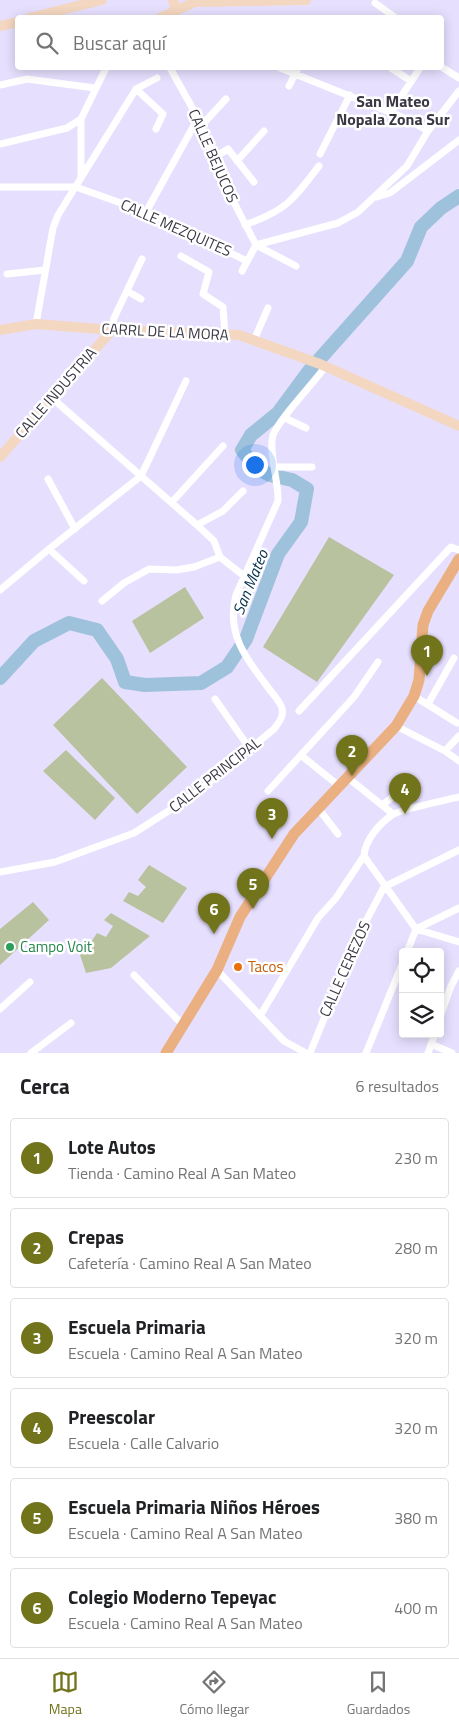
<!DOCTYPE html>
<html lang="es">
<head>
<meta charset="utf-8">
<style>
  :root { --surface:#fff; --page:#f6f6f6; --text:#202124; --muted:#757577; --line:#e0e0e0; --accent:#72741b }
  body { margin:0; font-family:"Titillium Web",sans-serif; background:var(--page); color:var(--text) }
  .controls { position:absolute; right:15px; bottom:15px; display:grid; overflow:hidden; border-radius:5px; box-shadow:0 2px 12px #0003 }
  .controls button { width:45px; height:45px; display:grid; place-items:center; padding:0; border:0; border-bottom:1px solid var(--line); background:var(--surface); color:var(--text); font:25px sans-serif }
  .you { position:absolute; left:254px; top:464px; width:18px; height:18px; margin:-12px; border:4px solid #fff; border-radius:50%; background:#1a73e8; box-shadow:0 0 0 8px #1a73e833 }
  .badge { display:grid; place-items:center; width:32px; height:32px; border-radius:50%; background:var(--accent); color:#fff; font-size:16px; font-weight:700 }
  .pin { position:absolute; translate:-50% -41px; filter:drop-shadow(0 1px 2px #0008) }
  .pin::after { content:''; position:absolute; top:26px; width:18px; height:15px; background:inherit; clip-path:polygon(0 0,100% 0,50% 100%) }
  .list { margin:0; padding:0; list-style:none }
  h2 { display:flex; justify-content:space-between; align-items:center; height:65px; margin:0; padding:0 20px; font-size:21px }
  h2 small { font-size:16px; font-weight:400; color:var(--muted) }
  .list li { display:grid; grid-template-columns:32px 1fr auto; gap:15px; align-items:center; box-sizing:border-box; height:80px; margin:0 10px 10px; padding:0 10px; border:1px solid var(--line); border-radius:5px }
  .list b { display:block; font-size:19px; white-space:nowrap }
  .list p { margin:0; font-size:16px; white-space:nowrap; color:var(--muted) }
  .list em { font-size:16px; font-style:normal; color:var(--muted) }
  .icon { flex:none; width:28px; height:28px; fill:none; stroke:currentColor; stroke-width:2; stroke-linecap:round; stroke-linejoin:round }
  .map { position:relative; flex:none; width:459px; height:1053px; overflow:hidden }
  .search { position:absolute; background:var(--surface); box-shadow:0 2px 12px #0003; left:15px; right:15px; top:15px; height:55px; display:flex; align-items:center; gap:12px; box-sizing:border-box; padding:0 18px; border-radius:5px; color:var(--muted); font-size:19px }
  .sheet { height:605px; background:var(--surface) }
  nav { display:flex; justify-content:space-around; align-items:center; box-sizing:border-box; height:70px; border-top:1px solid var(--line); background:var(--surface); font-size:14px; color:var(--muted) }
  nav a { display:grid; justify-items:center; gap:2px }
  nav .on { color:var(--accent) }
  .map>svg:first-child { display:block }
</style>
</head>
<body>
<div class="map">
<svg width="459" height="1053" viewBox="0 0 459 1053">
  <rect width="100%" height="100%" fill="#e6dffe"/>
  <path fill="#b9c29f" d="M329,537l65,38 -77,107 -54,-35z
    M185,587l19,31 -54,35 -18,-32z
    M102,678l85,89 -50,47 -84,-89z
    M66,750l49,48 -20,22 -52,-49z
    M149,865l38,23 -24,35 -40,-22 6,-9 9,4 8,-9 -8,-7z
    M33,902l16,18 -49,45v-36z
    M111,913l39,23 -39,32 -25,5 -6,-18 3,-6 3,1 11,-17 9,4 7,-11 -9,-6z"/>
  <g fill="none" stroke-linecap="round" stroke-linejoin="round">
    <path stroke="#9fc2dc" stroke-width="14" d="M0,678l34,-37 35,-18 28,7 20,29 8,23 20,3 56,-2 26,-16 19,-28 32,-85 23,-32 6,-33 -15,-9 -22,-5 -15,-8 -13,-17 9,-15 27,-22 31,-42 98,-110 14,-34 20,-19 18,-12"/>
    <path stroke="#fff" stroke-width="7" d="M375,3l21,15
      M170,68l28,50 30,73 28,54
      M280,68l122,49
      M391,68l20,13
      M443,68l16,10
      M0,85l27,-6 68,9
      M289,86l9,-18
      M136,89l27,25 -7,15
      M391,112l29,-44
      M411,121l17,10
      M201,126l25,-27
      M0,144l67,-16 14,-9
      M320,154l30,-59
      M215,157l13,-8 26,33
      M237,161l27,-30
      M81,178v-59l25,-51
      M0,187h76l70,25 101,49
      M377,197l13,-4 69,-53
      M146,212l52,-94
      M245,225c42,-15 48,-25 74,-59
      M256,245l82,-22 20,-11 49,-46 21,-35 31,-40
      M256,245l40,21
      M181,256l28,16 -6,22 20,13 2,28
      M242,271l14,-26
      M7,274l38,-4
      M127,291l14,8
      M36,324l17,-96 5,-13 78,-126 21,-11
      M112,330l2,-12 28,-59
      M254,340l14,-32
      M52,398l145,127 17,16 6,16 24,19
      M285,418l21,10
      M274,467h38
      M48,479l27,50
      M172,502l51,-56
      M197,525l26,-14 20,-20
      M49,549l35,32
      M0,590l49,-41 92,-73 45,-95
      M102,601l22,-18 25,-14 27,1 18,-3 26,-10
      M414,696l43,27
      M215,699l35,50
      M428,704l26,-46
      M299,711l152,-164 8,3
      M396,726l49,25 14,10
      M445,751l14,-15
      M302,756l37,30
      M347,777l46,37
      M268,791l86,-94 24,-35
      M382,805l17,-13
      M318,808l20,26
      M364,856l52,73 43,13
      M0,872l55,-10 79,-29 61,-39 79,-65c5,-7 10,-12 8,-21 -2,-7 -11,-16 -15,-22 -22,-28 -41,-54 -31,-91l42,-94c1,-18 -10,-51 -5,-66 6,-16 40,-51 52,-68
      M407,952l9,-23 43,-21
      M217,970l67,71 22,12
      M134,975l48,49
      M0,1009l30,-27
      M260,1016l58,-98 18,-20 28,-42c1,-16 15,-32 28,-41 6,-5 55,-15 67,-18
      M440,1017l11,-31 8,-15
      M431,1044l21,9
      M31,1053l40,-30
      M310,1053l47,-115 27,-51 75,-37
      M366,1053l37,-91
      M428,1053l7,-19"/>
    <path stroke="#f4d7c0" stroke-width="10" d="M173,0l3,11
      M29,18l73,-18
      M160,18l35,-16 111,-2
      M0,26l18,-4
      M0,330l36,-6 76,6 127,5 81,29 139,62
      M0,457l112,-127"/>
    <path stroke="#eab081" stroke-width="11" d="M166,1053l51,-83 23,-53 54,-83 102,-108 18,-30 5,-16 4,-55 5,-14 31,-52"/>
  </g>
  <circle fill="#2e9e5b" stroke="#fff" stroke-width="2" cx="10" cy="947" r="5"/>
  <circle fill="#e8710a" stroke="#fff" stroke-width="2" cx="238" cy="967" r="5"/>
  <g text-anchor="middle" stroke-width="5" stroke-linejoin="round" paint-order="stroke">
    <g font-size="15" fill="#3b3844" stroke="#fff">
      <text transform="translate(213 156) rotate(66)" y="5">CALLE BEJUCOS</text>
      <text transform="translate(176 228) rotate(24)" y="5">CALLE MEZQUITES</text>
      <text transform="translate(165 332) rotate(3)" y="5">CARRL DE LA MORA</text>
      <text transform="translate(56 393) rotate(-49)" y="5">CALLE INDUSTRIA</text>
      <text transform="translate(215 775) rotate(-38)" y="5">CALLE PRINCIPAL</text>
      <text transform="translate(345 969) rotate(-66)" y="5">CALLE CEREZOS</text>
    </g>
    <g font-size="15" fill="#27864d" stroke="#fff" text-anchor="start">
      <text x="20" y="952">Campo Voit</text>
    </g>
    <g font-size="15" fill="#c56008" stroke="#fff" text-anchor="start">
      <text x="248" y="972">Tacos</text>
    </g>
    <g font-size="16" font-weight="bold" fill="#3b3844" stroke="#fff">
      <text x="393" y="107">San Mateo<tspan x="393" dy="18">Nopala Zona Sur</tspan></text>
    </g>
    <g font-size="16" font-style="italic" fill="#022f49" stroke="#fff">
      <text transform="translate(250 582) rotate(-68)" y="6">San Mateo</text>
    </g>
  </g>
</svg>
<div class="controls">
<button><svg class="icon" aria-label="locate" viewBox="0 0 24 24"><circle cx="12" cy="12" r="6"/><path d="M12 2v4M12 18v4M2 12h4M18 12h4"/></svg></button>
<button><svg class="icon" aria-label="layers" viewBox="0 0 24 24"><path d="M12 4l9 5-9 5-9-5zM3 14l9 5 9-5"/></svg></button>
</div>
<div class="you"></div>
<div class="pin badge" style="left:427px;top:676px">1</div>
<div class="pin badge" style="left:352px;top:776px">2</div>
<div class="pin badge" style="left:272px;top:839px">3</div>
<div class="pin badge" style="left:405px;top:814px">4</div>
<div class="pin badge" style="left:253px;top:909px">5</div>
<div class="pin badge" style="left:214px;top:934px">6</div>
<div class="search"><svg class="icon" aria-label="search" viewBox="0 0 24 24"><circle cx="10" cy="10" r="6"/><path d="M15 15l6 6"/></svg>Buscar aquí</div>
</div>
<section class="sheet">
<h2>Cerca<small>6 resultados</small></h2>
<ul class="list">
<li><span class="badge">1</span><div><b>Lote Autos</b><p>Tienda · Camino Real A San Mateo</p></div><em>230 m</em></li>
<li><span class="badge">2</span><div><b>Crepas</b><p>Cafetería · Camino Real A San Mateo</p></div><em>280 m</em></li>
<li><span class="badge">3</span><div><b>Escuela Primaria</b><p>Escuela · Camino Real A San Mateo</p></div><em>320 m</em></li>
<li><span class="badge">4</span><div><b>Preescolar</b><p>Escuela · Calle Calvario</p></div><em>320 m</em></li>
<li><span class="badge">5</span><div><b>Escuela Primaria Niños Héroes</b><p>Escuela · Camino Real A San Mateo</p></div><em>380 m</em></li>
<li><span class="badge">6</span><div><b>Colegio Moderno Tepeyac</b><p>Escuela · Camino Real A San Mateo</p></div><em>400 m</em></li>
</ul>
</section>
<nav>
<a class="on"><svg class="icon" aria-label="map" viewBox="0 0 24 24"><path d="M3 6l6-2 6 2 6-2v14l-6 2-6-2-6 2zM9 4v14M15 6v14"/></svg>Mapa</a>
<a><svg class="icon" aria-label="directions" viewBox="0 0 24 24"><path d="M12 3l9 9-9 9-9-9zM9 14v-3h6M13 9l2 2-2 2"/></svg>Cómo llegar</a>
<a><svg class="icon" aria-label="saved" viewBox="0 0 24 24"><path d="M7 4h10v16l-5-4-5 4z"/></svg>Guardados</a>
</nav>
</body>
</html>
